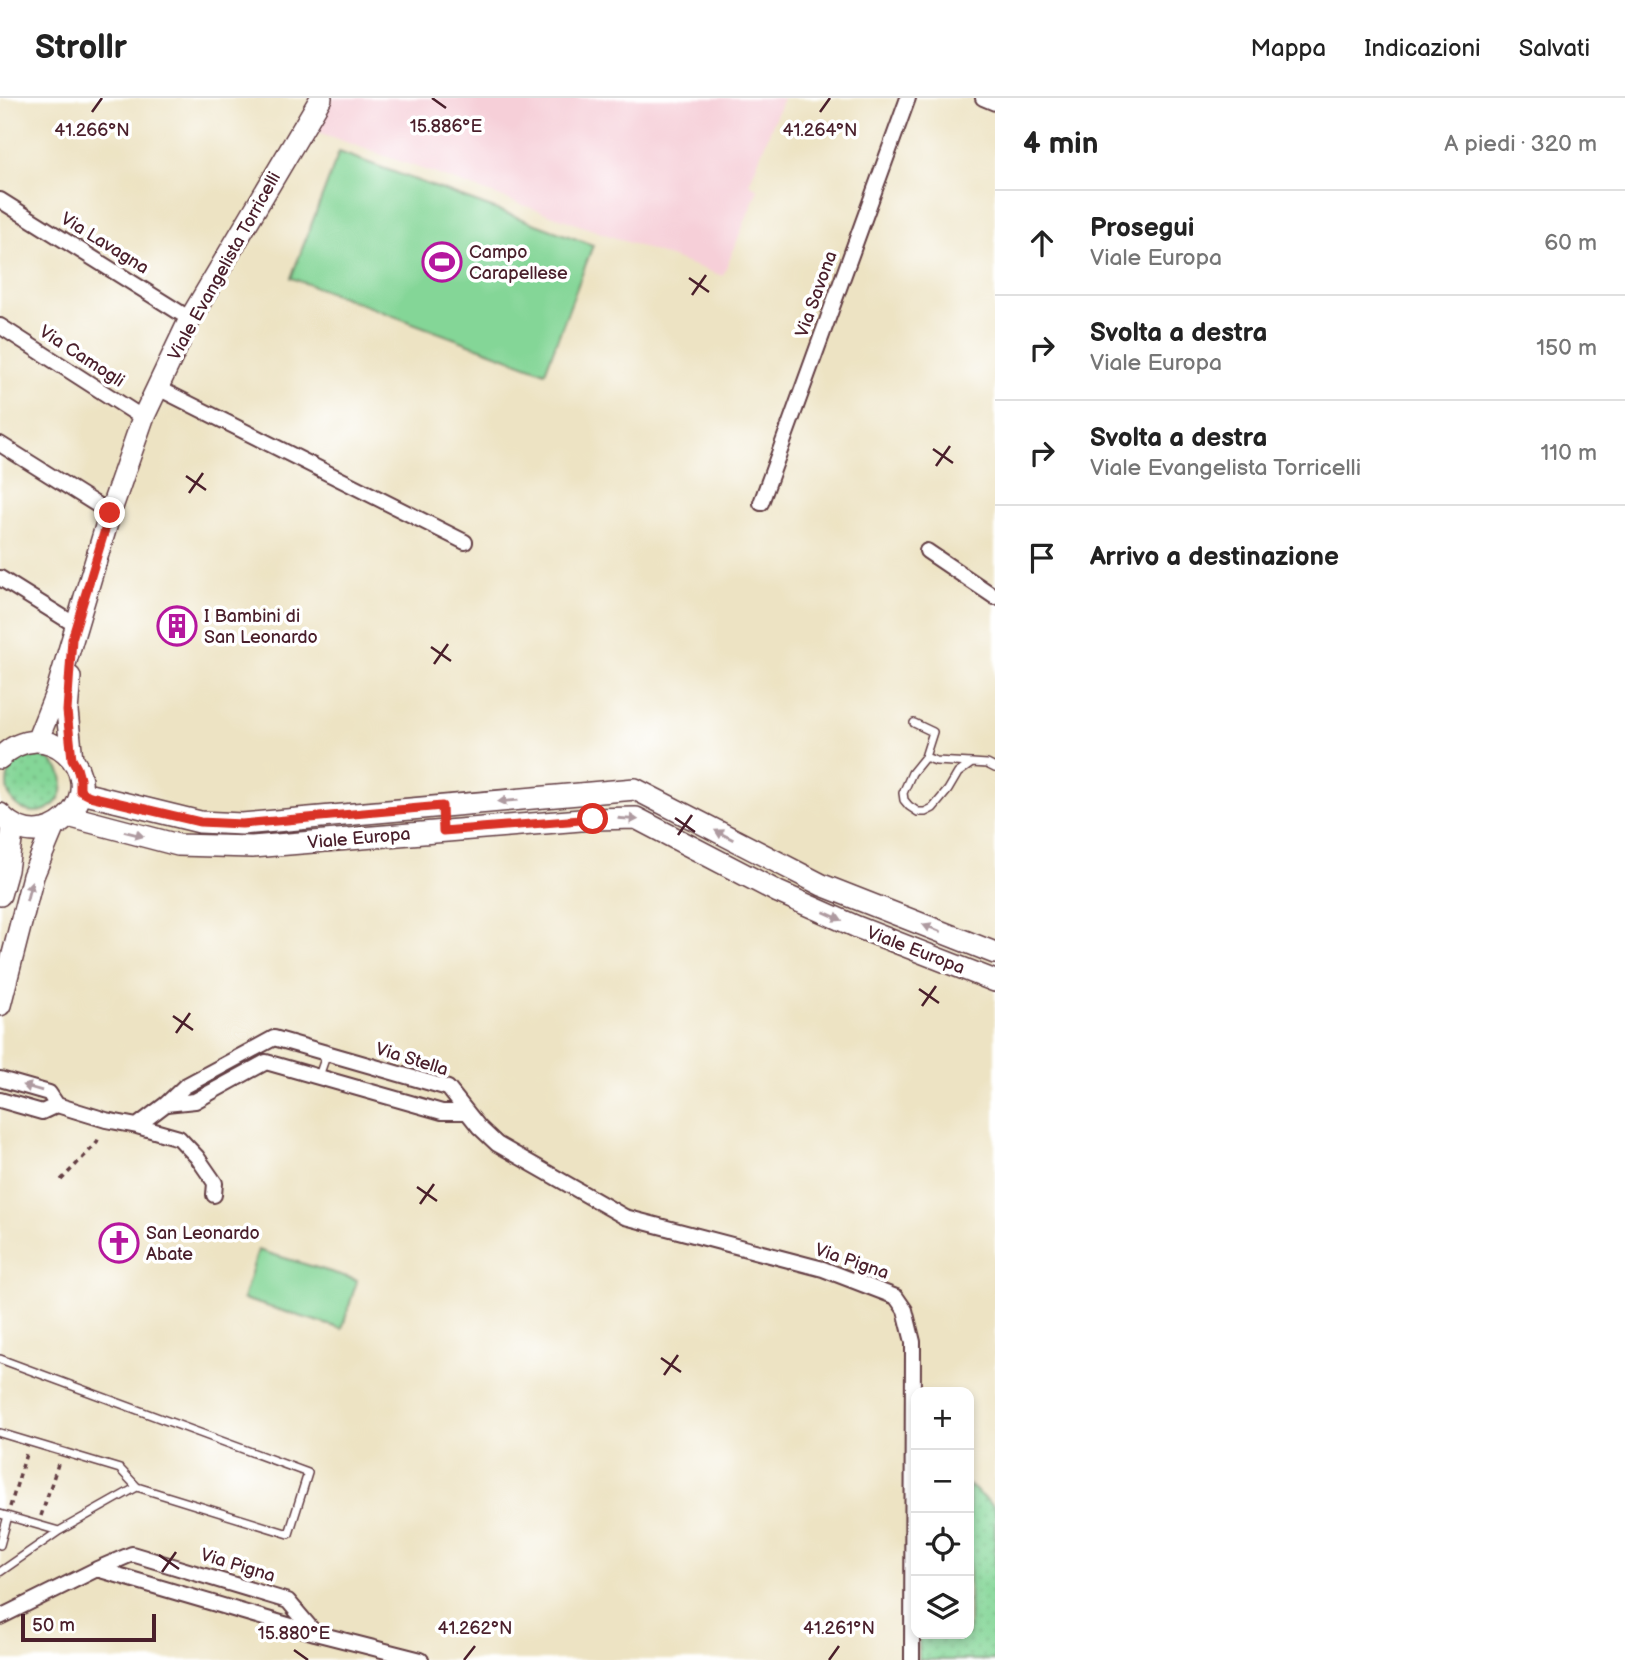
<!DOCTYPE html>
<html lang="it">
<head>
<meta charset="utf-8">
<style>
  :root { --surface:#fff; --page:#f2f2f2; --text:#222; --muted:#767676; --line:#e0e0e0 }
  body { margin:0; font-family:"Balsamiq Sans",sans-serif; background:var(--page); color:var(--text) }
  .controls { position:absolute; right:21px; bottom:21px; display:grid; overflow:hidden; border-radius:14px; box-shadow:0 4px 10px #0003 }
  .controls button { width:63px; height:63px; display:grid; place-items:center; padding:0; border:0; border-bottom:2px solid var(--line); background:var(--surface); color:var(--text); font:35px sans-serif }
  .scale { position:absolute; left:21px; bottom:18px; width:135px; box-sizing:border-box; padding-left:7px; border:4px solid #4a1f2b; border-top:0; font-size:19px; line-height:24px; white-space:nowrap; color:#4a1f2b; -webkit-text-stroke:5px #fff; paint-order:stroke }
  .stop { position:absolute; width:21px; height:21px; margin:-16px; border:5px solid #d93025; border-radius:50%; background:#fff }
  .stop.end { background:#d93025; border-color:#fff; box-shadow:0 2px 7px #0008 }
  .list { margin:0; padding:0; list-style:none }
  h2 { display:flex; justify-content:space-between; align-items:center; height:91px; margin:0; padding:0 28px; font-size:30px }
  h2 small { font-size:23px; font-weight:400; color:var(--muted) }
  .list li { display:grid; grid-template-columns:46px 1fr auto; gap:21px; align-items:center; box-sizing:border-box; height:105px; padding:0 28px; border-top:2px solid var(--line) }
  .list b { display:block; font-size:26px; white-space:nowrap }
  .list p { margin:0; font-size:23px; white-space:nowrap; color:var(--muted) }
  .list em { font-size:23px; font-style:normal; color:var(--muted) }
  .icon { flex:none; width:38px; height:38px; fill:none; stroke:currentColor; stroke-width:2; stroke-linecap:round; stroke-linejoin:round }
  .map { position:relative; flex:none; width:995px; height:1562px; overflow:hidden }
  header { display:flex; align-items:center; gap:42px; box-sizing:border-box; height:98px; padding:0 35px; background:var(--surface); border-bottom:2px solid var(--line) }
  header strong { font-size:33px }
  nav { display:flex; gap:38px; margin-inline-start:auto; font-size:24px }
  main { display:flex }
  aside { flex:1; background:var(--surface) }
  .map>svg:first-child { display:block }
</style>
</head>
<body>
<header>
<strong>Strollr</strong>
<nav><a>Mappa</a><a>Indicazioni</a><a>Salvati</a></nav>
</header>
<main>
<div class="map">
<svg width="995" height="1562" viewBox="0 0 995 1562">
  <defs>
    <pattern id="grass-dots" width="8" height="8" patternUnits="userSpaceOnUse" patternTransform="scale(1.75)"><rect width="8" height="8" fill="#84d697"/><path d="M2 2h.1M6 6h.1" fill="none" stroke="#74b782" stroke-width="1.8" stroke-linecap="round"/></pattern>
  </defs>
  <rect width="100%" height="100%" fill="#fff"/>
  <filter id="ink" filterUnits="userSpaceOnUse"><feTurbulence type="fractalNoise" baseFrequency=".0143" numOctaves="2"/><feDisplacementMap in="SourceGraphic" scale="14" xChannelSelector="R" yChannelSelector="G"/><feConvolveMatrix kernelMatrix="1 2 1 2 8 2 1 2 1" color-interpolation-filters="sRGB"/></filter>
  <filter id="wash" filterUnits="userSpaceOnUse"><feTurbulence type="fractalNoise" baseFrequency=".00686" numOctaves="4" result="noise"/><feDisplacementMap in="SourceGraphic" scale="28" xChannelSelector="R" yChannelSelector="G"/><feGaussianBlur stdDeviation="1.57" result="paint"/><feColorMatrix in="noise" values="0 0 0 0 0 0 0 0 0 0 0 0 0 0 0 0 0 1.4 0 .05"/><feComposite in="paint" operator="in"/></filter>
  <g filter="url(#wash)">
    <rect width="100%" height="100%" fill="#ede3c3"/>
    <path fill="#f6cfd8" d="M332,0h451l-34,86 9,5 -35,87 -411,-146z"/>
    <path fill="url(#grass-dots)" stroke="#677a61" stroke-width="2" d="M7 686a28 28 0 1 1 56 0a28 28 0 1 1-56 0Z
      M969,1387l26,22v153h-76v-26h50z"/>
    <path fill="#84d697" stroke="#677a61" stroke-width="2" d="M339,54l254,93 -48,127 -254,-94z
      M258,1152l99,30 -15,49 -99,-30z"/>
  </g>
  <g filter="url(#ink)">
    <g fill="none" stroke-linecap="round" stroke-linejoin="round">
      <g stroke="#623c42" stroke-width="10">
        <path id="lane" d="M914,625l19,9 -8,25 -13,16 -9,20 1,7 5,6 9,6h7l8,-4 15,-18 10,-17 14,-10 15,1 8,4
          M925,659l11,4 35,2
          M319,978l8,-23
          M0,1261l308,114 -19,61 -152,-47 -17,-18 -120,-36
          M0,1416l59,17 78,-44
          M0,1447l8,-29
          M0,1474l59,-41"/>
      </g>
      <g stroke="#623c42" stroke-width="18">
        <path id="street" d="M983,0l12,5
          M0,102l190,119
          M0,228l143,92
          M158,290l307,154
          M0,346l110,69
          M761,405l147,-405
          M927,453l68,46
          M0,480l77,48
          M0,981l49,14 8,12 49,15 31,6 42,12 18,19 18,26 -1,12
          M0,1002l42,12 15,-7
          M166,1006l29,-3 71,-39 176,50h25
          M137,1028l29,-22 19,-18 89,-48 174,50 31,39 18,17 128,73 198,52 73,28 9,13 8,32 -1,318
          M97,1471l218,64 106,27
          M0,1519l97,-48 35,-15 156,47 27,32"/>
      </g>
      <g stroke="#623c42" stroke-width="24">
        <path id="secondary" d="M70,579l-3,34 5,48
          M37,643l20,-50 53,-178 33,-95 47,-99 131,-221
          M0,660c44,-46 106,12 71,55 -8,9 -16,15 -28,17 -16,4 -32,-4 -43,-16
          M81,693l9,4 110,27 42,2 393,-35 187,96 173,68
          M68,718l110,29 74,2 341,-28 43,-1 142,74 79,35 138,54
          M0,797l7,-25 6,-44
          M0,907l33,-129 20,-48"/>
      </g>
      <path stroke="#623c42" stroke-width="3.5" stroke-dasharray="5 5" stroke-linecap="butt" d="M61,1082l35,-36 4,-9
        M10,1409l16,-53
        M41,1418l17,-52"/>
      <use href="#lane" stroke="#fff" stroke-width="7"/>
      <use href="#street" stroke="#fff" stroke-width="14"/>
      <use href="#secondary" stroke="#fff" stroke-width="21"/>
    </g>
    <defs><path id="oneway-solid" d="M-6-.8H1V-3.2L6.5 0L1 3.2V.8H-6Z" transform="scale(1.75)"/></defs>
    <g fill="#ae9aa0">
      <use href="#oneway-solid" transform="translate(508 703) rotate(175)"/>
      <use href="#oneway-solid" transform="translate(628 721) rotate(4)"/>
      <use href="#oneway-solid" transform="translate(134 736) rotate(14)"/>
      <use href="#oneway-solid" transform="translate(724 737) rotate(-153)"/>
      <use href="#oneway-solid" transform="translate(29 793) rotate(-76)"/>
      <use href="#oneway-solid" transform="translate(833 818) rotate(24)"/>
      <use href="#oneway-solid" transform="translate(932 830) rotate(-158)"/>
      <use href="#oneway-solid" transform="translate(32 990) rotate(-164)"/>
    </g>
  </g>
  <g fill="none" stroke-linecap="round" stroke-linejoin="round" filter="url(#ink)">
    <path stroke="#d93025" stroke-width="9" d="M110,415l-38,126 -5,72 5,48 5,9 3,11v12l10,5 110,26 42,2 200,-18 1,25 150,-12"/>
  </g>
  <path fill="none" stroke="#4a1f2b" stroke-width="2.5" d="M432,0l14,10M92,14l10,-14M820,14l10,-14M689,180l20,14M692,197l14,-20M933,351l20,14M936,368l14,-20M186,378l20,14M189,395l14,-20M431,549l20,14M434,566l14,-20M675,720l20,14M678,737l14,-20M919,891l20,14M922,908l14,-20M173,918l20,14M176,935l14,-20M417,1089l20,14M420,1106l14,-20M661,1260l20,14M664,1277l14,-20M159,1457l20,14M162,1474l14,-20M294,1552l14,10M464,1562l11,-14M829,1562l10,-14"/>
  <defs>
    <g id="stadium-ring" transform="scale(2.0125)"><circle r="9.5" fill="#fff" stroke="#b5179e" stroke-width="1.5"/><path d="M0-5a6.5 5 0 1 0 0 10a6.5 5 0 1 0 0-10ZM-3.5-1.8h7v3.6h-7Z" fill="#b5179e"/></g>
    <g id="building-ring" transform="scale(2.0125)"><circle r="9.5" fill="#fff" stroke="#b5179e" stroke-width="1.5"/><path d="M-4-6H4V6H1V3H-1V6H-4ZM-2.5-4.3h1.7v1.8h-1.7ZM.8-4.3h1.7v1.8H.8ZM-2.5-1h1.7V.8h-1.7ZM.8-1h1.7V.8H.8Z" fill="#b5179e"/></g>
    <g id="church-ring" transform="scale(2.0125)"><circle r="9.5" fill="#fff" stroke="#b5179e" stroke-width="1.5"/><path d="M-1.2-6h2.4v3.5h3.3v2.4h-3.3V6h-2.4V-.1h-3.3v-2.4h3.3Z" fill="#b5179e"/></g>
  </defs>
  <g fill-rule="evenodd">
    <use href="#stadium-ring" x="442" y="164"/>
    <use href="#building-ring" x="177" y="528"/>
    <use href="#church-ring" x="119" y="1145"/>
  </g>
  <g text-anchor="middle" stroke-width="7" stroke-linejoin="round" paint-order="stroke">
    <g font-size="18" fill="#4a1f2b" stroke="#fff">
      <text transform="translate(105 145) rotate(32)" y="6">Via Lavagna</text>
      <text transform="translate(224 168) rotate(-61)" y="6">Viale Evangelista Torricelli</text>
      <text transform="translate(816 196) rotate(-70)" y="6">Via Savona</text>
      <text transform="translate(82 258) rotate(33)" y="6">Via Camogli</text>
      <text transform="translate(359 740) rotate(-5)" y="6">Viale Europa</text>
      <text transform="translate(916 852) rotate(21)" y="6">Viale Europa</text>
      <text transform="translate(412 961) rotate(17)" y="6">Via Stella</text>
      <text transform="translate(852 1163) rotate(19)" y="6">Via Pigna</text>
      <text transform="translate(238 1467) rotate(17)" y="6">Via Pigna</text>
    </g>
    <g font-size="18" fill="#4a1f2b" stroke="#fff" text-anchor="start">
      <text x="469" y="160">Campo<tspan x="469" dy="21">Carapellese</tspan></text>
      <text x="204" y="524">I Bambini di<tspan x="204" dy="21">San Leonardo</tspan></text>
      <text x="146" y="1141">San Leonardo<tspan x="146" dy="21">Abate</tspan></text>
    </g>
  </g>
  <g font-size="18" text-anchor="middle" fill="#4a1f2b" stroke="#fff" stroke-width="7" stroke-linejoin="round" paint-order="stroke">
    <text x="446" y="34">15.886°E</text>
    <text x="92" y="38">41.266°N</text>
    <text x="820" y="38">41.264°N</text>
    <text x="475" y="1536">41.262°N</text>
    <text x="839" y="1536">41.261°N</text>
    <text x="294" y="1541">15.880°E</text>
  </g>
</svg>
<div class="controls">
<button>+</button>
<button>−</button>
<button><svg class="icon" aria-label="locate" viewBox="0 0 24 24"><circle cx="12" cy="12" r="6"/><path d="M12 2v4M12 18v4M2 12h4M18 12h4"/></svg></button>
<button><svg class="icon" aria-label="layers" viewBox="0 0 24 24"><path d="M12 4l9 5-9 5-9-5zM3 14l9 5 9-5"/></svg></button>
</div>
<div class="scale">50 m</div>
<div class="stop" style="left:593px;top:721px"></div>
<div class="stop end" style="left:110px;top:415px"></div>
</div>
<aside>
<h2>4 min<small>A piedi · 320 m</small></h2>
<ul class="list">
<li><svg class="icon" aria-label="ahead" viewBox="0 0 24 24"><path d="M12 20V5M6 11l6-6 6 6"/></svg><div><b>Prosegui</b><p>Viale Europa</p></div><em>60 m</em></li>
<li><svg class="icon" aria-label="right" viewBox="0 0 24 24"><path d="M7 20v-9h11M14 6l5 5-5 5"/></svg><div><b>Svolta a destra</b><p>Viale Europa</p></div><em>150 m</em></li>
<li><svg class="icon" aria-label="right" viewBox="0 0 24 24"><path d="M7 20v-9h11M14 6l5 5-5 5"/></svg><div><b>Svolta a destra</b><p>Viale Evangelista Torricelli</p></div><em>110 m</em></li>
<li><svg class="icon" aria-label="arrive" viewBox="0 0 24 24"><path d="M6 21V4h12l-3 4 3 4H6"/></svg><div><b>Arrivo a destinazione</b></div></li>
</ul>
</aside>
</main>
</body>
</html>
